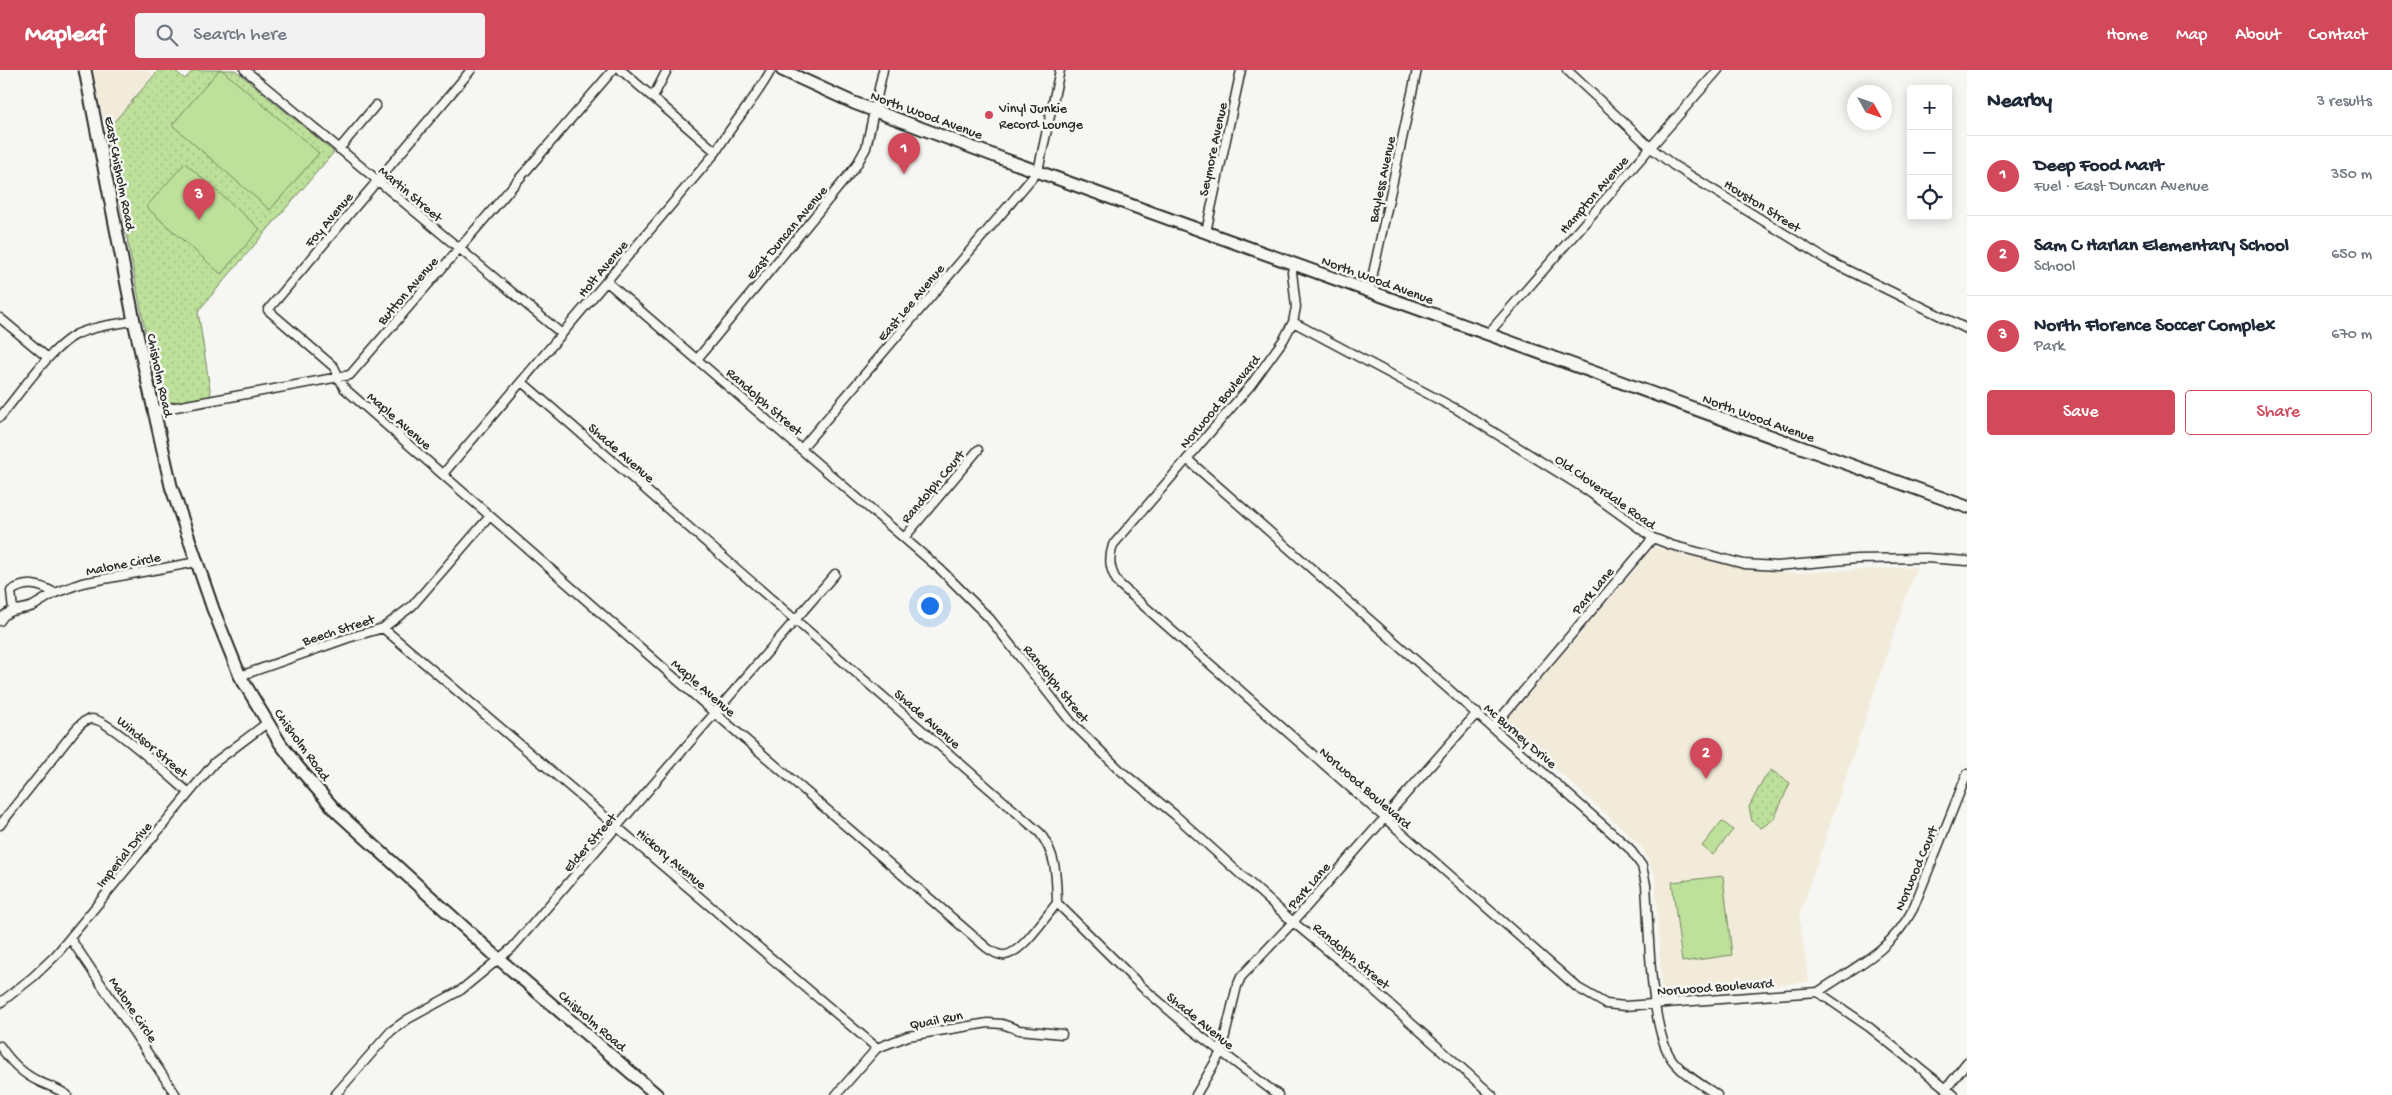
<!DOCTYPE html>
<html lang="en">
<head>
<meta charset="utf-8">
<style>
  :root { --surface:#fff; --page:#f2f2f3; --text:#1f2937; --muted:#747a83; --line:#e0e1e3; --accent:#d1495b }
  body { margin:0; font-family:"Gochi Hand",sans-serif; background:var(--page); color:var(--text) }
  .controls { position:absolute; right:15px; top:15px; display:grid; overflow:hidden; border-radius:5px; box-shadow:0 2px 12px #0003 }
  .controls button { width:45px; height:45px; display:grid; place-items:center; padding:0; border:0; border-bottom:1px solid var(--line); background:var(--surface); color:var(--text); font:25px sans-serif }
  .compass { position:absolute; left:1847px; top:15px; width:45px; height:45px; border-radius:50%; background:var(--surface); box-shadow:0 2px 12px #0003; rotate:130deg }
  .you { position:absolute; left:929px; top:535px; width:18px; height:18px; margin:-12px; border:4px solid #fff; border-radius:50%; background:#1a73e8; box-shadow:0 0 0 8px #1a73e833 }
  .badge { display:grid; place-items:center; width:32px; height:32px; border-radius:50%; background:var(--accent); color:#fff; font-size:16px; font-weight:700 }
  .pin { position:absolute; translate:-50% -41px; filter:drop-shadow(0 1px 2px #0008) }
  .pin::after { content:''; position:absolute; top:26px; width:18px; height:15px; background:inherit; clip-path:polygon(0 0,100% 0,50% 100%) }
  .list { margin:0; padding:0; list-style:none }
  h2 { display:flex; justify-content:space-between; align-items:center; height:65px; margin:0; padding:0 20px; font-size:21px }
  h2 small { font-size:16px; font-weight:400; color:var(--muted) }
  .list li { display:grid; grid-template-columns:32px 1fr auto; gap:15px; align-items:center; box-sizing:border-box; height:80px; padding:0 20px; border-top:1px solid var(--line) }
  .list b { display:block; font-size:19px; white-space:nowrap }
  .list p { margin:0; font-size:16px; white-space:nowrap; color:var(--muted) }
  .list em { font-size:16px; font-style:normal; color:var(--muted) }
  .actions { display:flex; gap:10px; padding:15px 20px }
  .actions a { flex:1; padding:11px 0; border:1px solid var(--accent); border-radius:5px; text-align:center; font-size:18px; color:var(--accent) }
  .actions .main { background:var(--accent); color:#fff }
  .icon { flex:none; width:28px; height:28px; fill:none; stroke:currentColor; stroke-width:2; stroke-linecap:round; stroke-linejoin:round }
  .map { position:relative; flex:none; width:1967px; height:1025px; overflow:hidden }
  header { display:flex; align-items:center; gap:30px; box-sizing:border-box; height:70px; padding:0 25px; background:var(--accent); color:#fff }
  header strong { font-size:24px }
  nav { display:flex; gap:28px; margin-inline-start:auto; font-size:18px }
  .search { width:350px; height:45px; background:var(--page); display:flex; align-items:center; gap:12px; box-sizing:border-box; padding:0 18px; border-radius:5px; color:var(--muted); font-size:19px }
  main { display:flex }
  aside { flex:1; background:var(--surface) }
  .map>svg:first-child { display:block }
</style>
</head>
<body>
<header>
<strong>Mapleaf</strong>
<div class="search"><svg class="icon" aria-label="search" viewBox="0 0 24 24"><circle cx="10" cy="10" r="6"/><path d="M15 15l6 6"/></svg>Search here</div>
<nav><a>Home</a><a>Map</a><a>About</a><a>Contact</a></nav>
</header>
<main>
<div class="map">
<svg width="1967" height="1025" viewBox="0 0 1967 1025">
  <defs>
    <pattern id="green-dots" width="8" height="8" patternUnits="userSpaceOnUse" patternTransform="scale(1.25)"><rect width="8" height="8" fill="#bde09a"/><path d="M2 2h.1M6 6h.1" fill="none" stroke="#a3c085" stroke-width="1.8" stroke-linecap="round"/></pattern>
  </defs>
  <rect width="100%" height="100%" fill="#f6f6f2"/>
  <filter id="ink" filterUnits="userSpaceOnUse"><feTurbulence type="fractalNoise" baseFrequency=".02" numOctaves="2"/><feDisplacementMap in="SourceGraphic" scale="10" xChannelSelector="R" yChannelSelector="G"/><feConvolveMatrix kernelMatrix="1 2 1 2 8 2 1 2 1" color-interpolation-filters="sRGB"/></filter>
  <g filter="url(#ink)">
    <path fill="#f2ebd9" d="M93,0h54l7,6 -48,55z
      M1654,477l93,23 49,3 120,-6 -117,350 10,65 -147,12 -7,-118 -12,-27 -12,-13 -127,-113z"/>
    <path fill="url(#green-dots)" stroke="#748662" d="M159,0h15l11,9 8,-9h42l99,82 -136,159 13,85 -51,10 -54,-275z
      M1771,700l19,13 -16,36 -13,9 -9,-7 -3,-14 15,-29z"/>
    <path fill="#bde09a" stroke="#748662" d="M219,0h3l97,83 -49,57 -98,-85z
      M185,93l75,66 -39,45 -75,-67z
      M1722,751l11,9 -20,25 -11,-9z
      M1723,806l9,79 -50,7 -10,-80z"/>
    <g fill="none" stroke-linecap="round" stroke-linejoin="round">
      <g stroke="#2b2b2b" stroke-width="11">
        <path id="street" d="M245,0l317,264
          M471,0l-203,240 66,57 10,21 372,326 271,234c6,4 12,8 18,7 17,-2 41,-39 52,-52
          M621,0l95,82
          M1567,0l83,77 23,18 154,95 140,69
          M653,27l14,-27
          M339,79l37,-44
          M1206,162l35,-162
          M1294,194l-2,8 4,35 -3,15 -9,17 -34,47 -137,159c-5,15 -3,25 5,38l460,405 28,16 19,2 193,-14 51,35 85,68
          M607,212l334,288 49,49 81,103 49,48 55,45 118,107 65,54 134,119
          M1369,222l48,-222
          M0,248l48,40
          M1293,252l165,88 127,79 68,49 18,7 73,19 33,2 80,-7 69,-1 41,3
          M1487,265l231,-265
          M698,288l158,-192 10,-18 17,-78
          M522,312l518,451c17,24 16,41 17,70l85,84 48,41 88,67
          M154,341l196,-36 263,-305
          M0,347c20,-24 51,-70 77,-83 18,-8 38,-10 57,-13
          M801,379l237,-278 22,-101
          M1187,389l442,389 13,18 4,19c3,40 3,149 28,177 12,14 28,23 43,33
          M443,404l273,-322c16,-29 40,-53 55,-82
          M904,468l74,-88
          M13,540l-2,-19c15,-10 28,-7 44,2l27,-10 115,-21
          M0,551c7,-13 20,-10 33,-15 7,-4 15,-9 22,-13
          M383,558l494,420
          M240,606l108,-38 35,-10 29,-22 78,-90
          M1493,657l160,-189
          M0,755l76,-96c5,-5 9,-10 16,-10 15,-1 82,61 97,74
          M70,868l106,157
          M1818,922c38,-26 73,-41 95,-83l54,-135
          M0,933l33,-26 22,-21 159,-193 53,-40
          M0,976c10,15 21,27 38,35 10,5 19,7 29,14
          M1946,1019l21,-27
          M335,1025l56,-64 17,-12 53,-29 51,-42 323,-374
          M836,1025l41,-47 31,-12 80,-13 14,1 17,6 43,4
          M1196,1025l25,-43 16,-66 4,-9 52,-55 184,-209"/>
      </g>
      <g stroke="#2b2b2b" stroke-width="15">
        <path id="secondary" d="M85,0l49,251 37,165 42,123 27,67 40,67 18,24 39,45 162,147 158,136
          M782,0l72,33 149,56 964,348"/>
      </g>
      <use href="#street" stroke="#f6f6f2" stroke-width="8"/>
      <use href="#secondary" stroke="#f6f6f2" stroke-width="11"/>
    </g>
  </g>
  <circle fill="#d1495b" stroke="#f6f6f2" stroke-width="2" cx="989" cy="45" r="5"/>
  <g text-anchor="middle" stroke-width="5" stroke-linejoin="round" paint-order="stroke">
    <g font-size="14" fill="#2b2b2b" stroke="#f6f6f2" text-anchor="start">
      <text x="999" y="42">Vinyl Junkie<tspan x="999" dy="16">Record Lounge</tspan></text>
    </g>
    <g font-size="14" fill="#2b2b2b" stroke="#f6f6f2">
      <text transform="translate(927 44) rotate(20)" y="5">North Wood Avenue</text>
      <text transform="translate(1212 79) rotate(-78)" y="5">Seymore Avenue</text>
      <text transform="translate(121 103) rotate(79)" y="5">East Chisholm Road</text>
      <text transform="translate(1381 109) rotate(-78)" y="5">Bayless Avenue</text>
      <text transform="translate(411 123) rotate(40)" y="5">Martin Street</text>
      <text transform="translate(1593 124) rotate(-49)" y="5">Hampton Avenue</text>
      <text transform="translate(1763 135) rotate(32)" y="5">Houston Street</text>
      <text transform="translate(328 149) rotate(-50)" y="5">Foy Avenue</text>
      <text transform="translate(786 162) rotate(-50)" y="5">East Duncan Avenue</text>
      <text transform="translate(602 198) rotate(-50)" y="5">Holt Avenue</text>
      <text transform="translate(1378 209) rotate(20)" y="5">North Wood Avenue</text>
      <text transform="translate(407 220) rotate(-49)" y="5">Button Avenue</text>
      <text transform="translate(910 232) rotate(-50)" y="5">East Lee Avenue</text>
      <text transform="translate(161 305) rotate(78)" y="5">Chisholm Road</text>
      <text transform="translate(765 331) rotate(41)" y="5">Randolph Street</text>
      <text transform="translate(1219 331) rotate(-50)" y="5">Norwood Boulevard</text>
      <text transform="translate(1759 347) rotate(20)" y="5">North Wood Avenue</text>
      <text transform="translate(400 350) rotate(41)" y="5">Maple Avenue</text>
      <text transform="translate(622 382) rotate(41)" y="5">Shade Avenue</text>
      <text transform="translate(932 416) rotate(-50)" y="5">Randolph Court</text>
      <text transform="translate(1606 421) rotate(35)" y="5">Old Cloverdale Road</text>
      <text transform="translate(123 493) rotate(-11)" y="5">Malone Circle</text>
      <text transform="translate(1592 520) rotate(-50)" y="5">Park Lane</text>
      <text transform="translate(338 559) rotate(-18)" y="5">Beech Street</text>
      <text transform="translate(1057 613) rotate(51)" y="5">Randolph Street</text>
      <text transform="translate(704 617) rotate(41)" y="5">Maple Avenue</text>
      <text transform="translate(928 648) rotate(41)" y="5">Shade Avenue</text>
      <text transform="translate(1521 665) rotate(41)" y="5">Mc Burney Drive</text>
      <text transform="translate(303 674) rotate(54)" y="5">Chisholm Road</text>
      <text transform="translate(153 676) rotate(40)" y="5">Windsor Street</text>
      <text transform="translate(1366 717) rotate(41)" y="5">Norwood Boulevard</text>
      <text transform="translate(589 772) rotate(-49)" y="5">Elder Street</text>
      <text transform="translate(123 784) rotate(-51)" y="5">Imperial Drive</text>
      <text transform="translate(672 788) rotate(40)" y="5">Hickory Avenue</text>
      <text transform="translate(1915 798) rotate(-67)" y="5">Norwood Court</text>
      <text transform="translate(1308 815) rotate(-49)" y="5">Park Lane</text>
      <text transform="translate(1352 885) rotate(40)" y="5">Randolph Street</text>
      <text transform="translate(1715 916) rotate(-4)" y="5">Norwood Boulevard</text>
      <text transform="translate(134 939) rotate(56)" y="5">Malone Circle</text>
      <text transform="translate(936 949) rotate(-11)" y="5">Quail Run</text>
      <text transform="translate(593 950) rotate(41)" y="5">Chisholm Road</text>
      <text transform="translate(1201 950) rotate(39)" y="5">Shade Avenue</text>
    </g>
  </g>
</svg>
<div class="controls">
<button>+</button>
<button>−</button>
<button><svg class="icon" aria-label="locate" viewBox="0 0 24 24"><circle cx="12" cy="12" r="6"/><path d="M12 2v4M12 18v4M2 12h4M18 12h4"/></svg></button>
</div>
<svg class="compass" viewBox="-18 -18 36 36"><path d="M0-13l5 13h-10z" fill="#e53935"/><path d="M0 13l5-13h-10z" fill="#747a83"/></svg>
<div class="you"></div>
<div class="pin badge" style="left:904px;top:104px">1</div>
<div class="pin badge" style="left:1706px;top:709px">2</div>
<div class="pin badge" style="left:199px;top:150px">3</div>
</div>
<aside>
<h2>Nearby<small>3 results</small></h2>
<ul class="list">
<li><span class="badge">1</span><div><b>Deep Food Mart</b><p>Fuel · East Duncan Avenue</p></div><em>350 m</em></li>
<li><span class="badge">2</span><div><b>Sam C Harlan Elementary School</b><p>School</p></div><em>650 m</em></li>
<li><span class="badge">3</span><div><b>North Florence Soccer Complex</b><p>Park</p></div><em>670 m</em></li>
</ul>
<div class="actions"><a class="main">Save</a><a>Share</a></div>
</aside>
</main>
</body>
</html>
